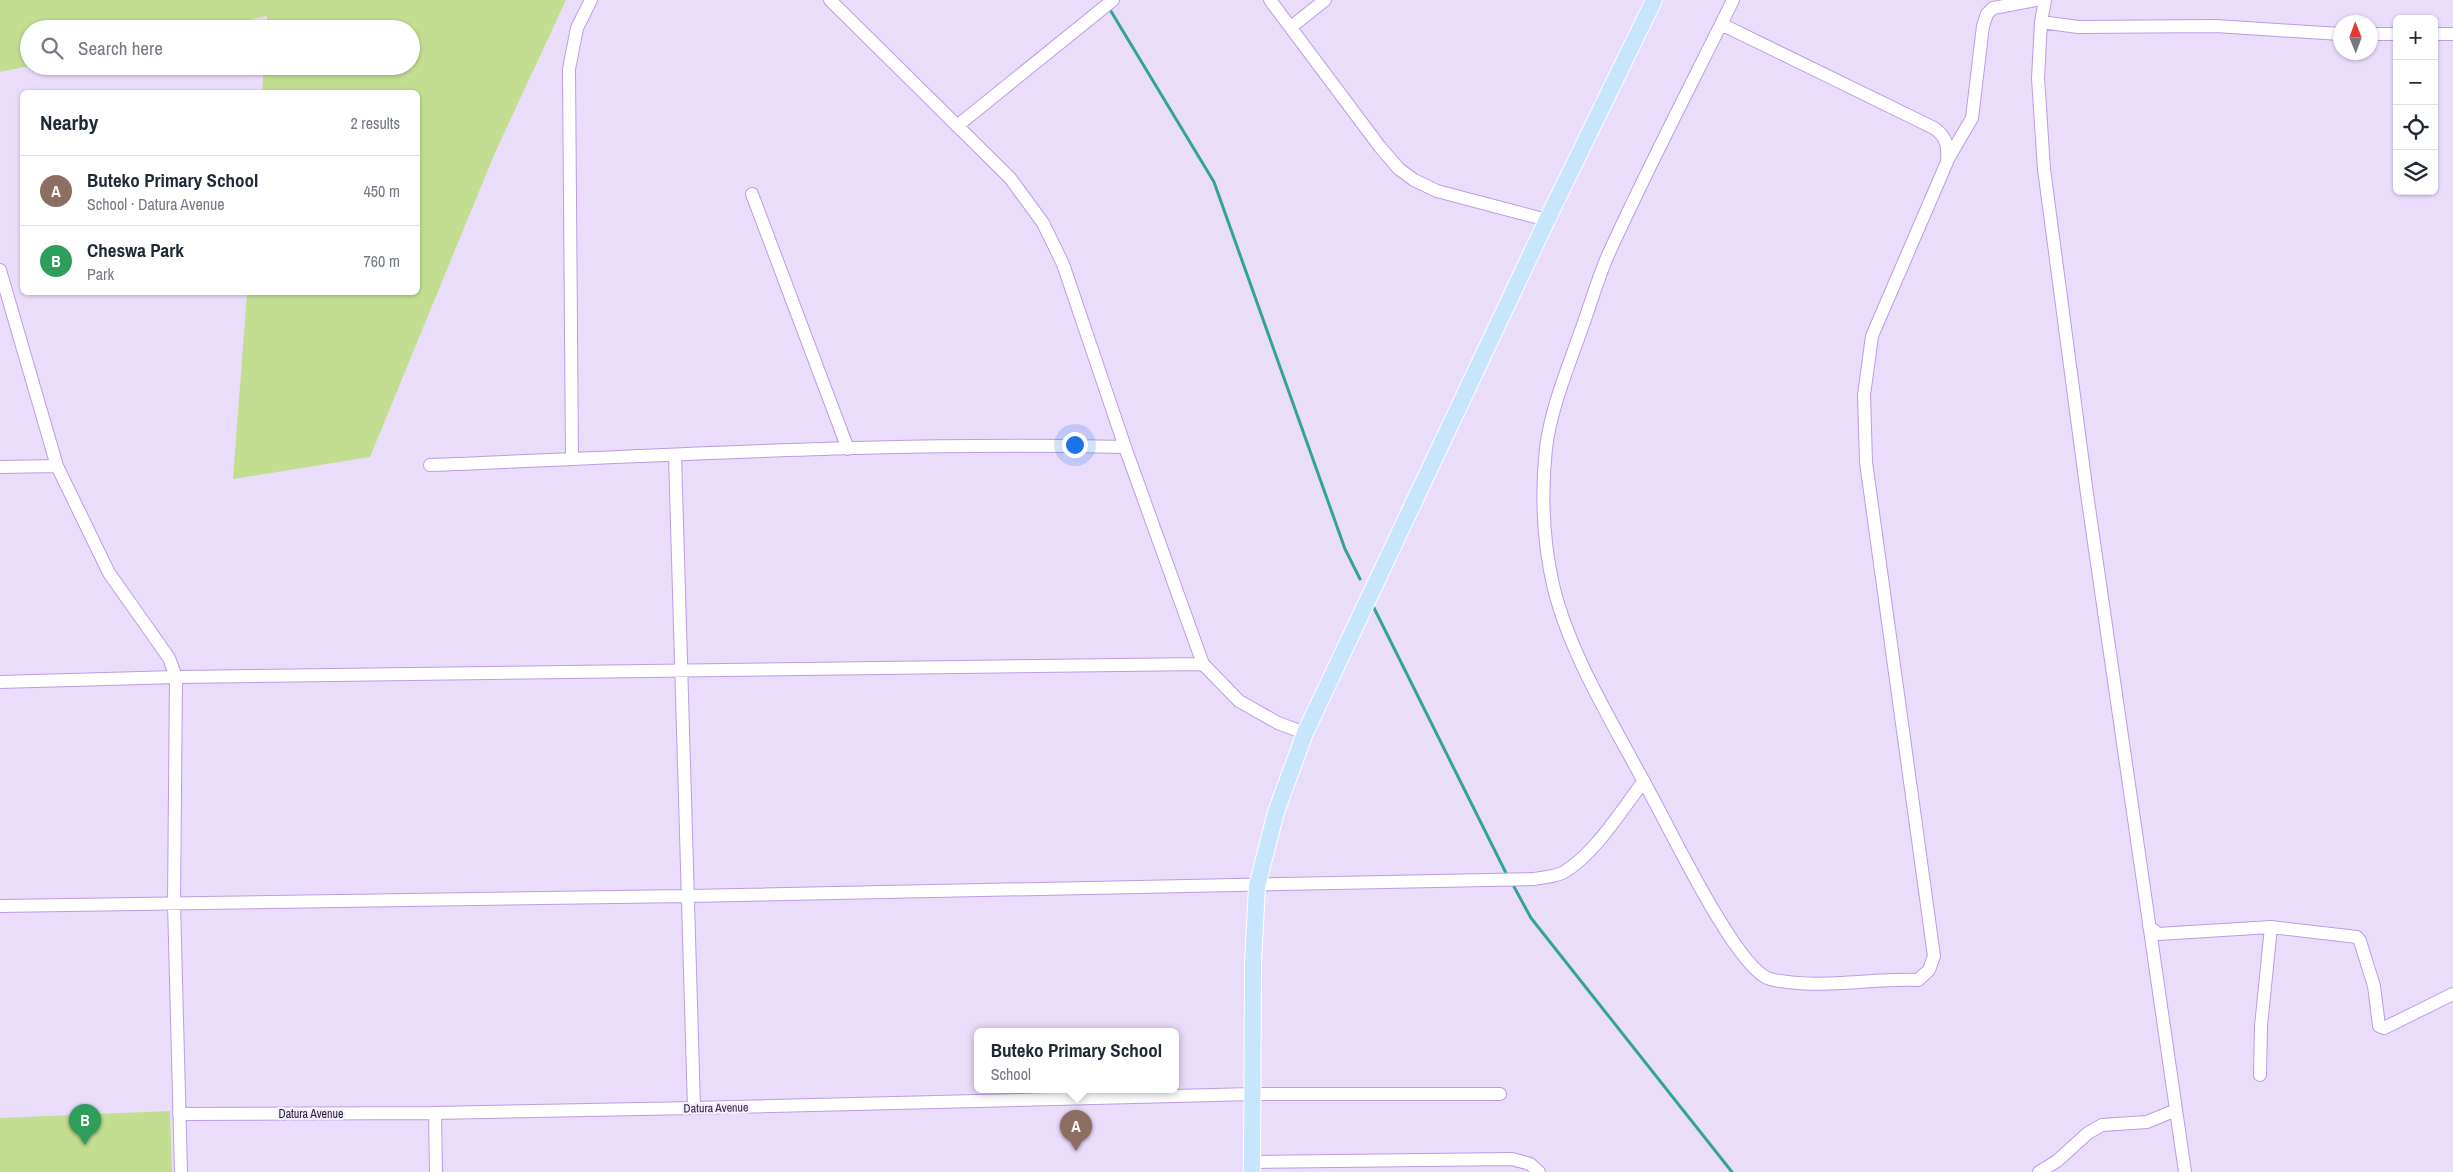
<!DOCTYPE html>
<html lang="en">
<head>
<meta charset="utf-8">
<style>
  :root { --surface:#fff; --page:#f6f6f7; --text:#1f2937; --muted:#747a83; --line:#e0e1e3; --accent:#ea580c }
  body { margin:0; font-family:"Archivo Narrow",sans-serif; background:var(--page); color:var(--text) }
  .controls { position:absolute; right:15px; top:15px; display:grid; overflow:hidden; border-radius:8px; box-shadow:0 1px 4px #0004 }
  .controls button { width:45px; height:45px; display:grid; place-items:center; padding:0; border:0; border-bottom:1px solid var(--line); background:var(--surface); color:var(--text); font:25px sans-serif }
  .compass { position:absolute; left:2333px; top:15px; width:45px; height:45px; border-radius:50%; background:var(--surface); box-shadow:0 1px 4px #0004; rotate:359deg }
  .you { position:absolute; left:1074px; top:444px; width:18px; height:18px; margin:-12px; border:4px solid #fff; border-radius:50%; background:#1a73e8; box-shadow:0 0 0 8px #1a73e833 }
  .badge { display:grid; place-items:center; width:32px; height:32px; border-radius:50%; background:var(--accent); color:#fff; font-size:16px; font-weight:700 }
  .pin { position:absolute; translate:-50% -41px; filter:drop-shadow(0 1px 2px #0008) }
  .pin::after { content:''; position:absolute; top:26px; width:18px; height:15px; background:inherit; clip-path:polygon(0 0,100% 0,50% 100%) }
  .popup { position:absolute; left:974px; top:1028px; width:205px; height:65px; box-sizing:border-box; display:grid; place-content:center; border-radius:8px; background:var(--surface); filter:drop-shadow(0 1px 4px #0005); font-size:16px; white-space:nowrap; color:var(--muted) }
  .popup b { font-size:19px; color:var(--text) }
  .popup::after { content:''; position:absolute; left:50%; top:100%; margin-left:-10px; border:10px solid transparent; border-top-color:var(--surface) }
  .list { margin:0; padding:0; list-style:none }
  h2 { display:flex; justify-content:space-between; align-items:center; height:65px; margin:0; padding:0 20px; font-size:21px }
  h2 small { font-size:16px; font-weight:400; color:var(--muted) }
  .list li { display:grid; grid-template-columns:32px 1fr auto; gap:15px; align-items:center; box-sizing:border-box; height:70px; padding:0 20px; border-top:1px solid var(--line) }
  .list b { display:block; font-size:19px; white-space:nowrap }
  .list p { margin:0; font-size:16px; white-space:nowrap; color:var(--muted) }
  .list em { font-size:16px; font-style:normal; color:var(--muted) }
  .icon { flex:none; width:28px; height:28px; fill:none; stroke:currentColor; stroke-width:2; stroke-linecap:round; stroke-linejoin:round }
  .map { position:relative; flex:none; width:2453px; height:1172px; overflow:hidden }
  .search { position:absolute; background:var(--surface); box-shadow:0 1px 4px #0004; left:20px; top:20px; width:400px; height:55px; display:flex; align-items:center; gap:12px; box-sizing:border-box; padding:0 18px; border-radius:28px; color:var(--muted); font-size:19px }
  .panel { position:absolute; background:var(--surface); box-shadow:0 1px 4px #0004; left:20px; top:90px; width:400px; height:205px; border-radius:8px }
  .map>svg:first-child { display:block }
</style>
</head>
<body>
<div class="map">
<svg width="2453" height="1172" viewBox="0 0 2453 1172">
  <rect width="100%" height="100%" fill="#eaddfc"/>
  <path fill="#c3de90" d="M0,0h566l-72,155 -124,302 -137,22 14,-186 171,-1v-200h-156l2,-26h147v-37h-144v-13l-62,13h-176v37l-29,6z
    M170,1111l2,61h-172v-54z"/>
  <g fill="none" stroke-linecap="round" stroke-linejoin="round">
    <path stroke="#31a497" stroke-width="3" d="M1109,8l105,174 131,367 15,30
      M1373,606l134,269
      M1512,883l19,35 201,254"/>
    <g stroke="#bc9ce6" stroke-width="14">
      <path id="minor" d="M830,0l180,178 33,45 20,41 62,183 78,217 36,37 39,22 27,10
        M1270,0l110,147 19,22 15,11 23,11 110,29
        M2045,0l-4,22 -3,56 6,91 43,325 98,678
        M2041,22l37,5 138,-1 124,8
        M1721,24l213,104c13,9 14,18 13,34l-75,174 -8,59 2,67 68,494 -5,14 -11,10c-46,-2 -104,10 -148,-1 -33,-9 -100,-150 -119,-184 -34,-65 -79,-135 -97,-206 -11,-46 -13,-94 -8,-141 5,-39 20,-75 33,-112 10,-27 18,-55 29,-81 39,-86 83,-170 125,-255
        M1291,27l34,-27
        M2370,34h27
        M2434,34h19
        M957,126l156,-126
        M1948,159l24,-41 11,-92 4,-12 6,-6 43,-8
        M752,194l96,255
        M0,270l57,196 52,107 60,85 7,19 -2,226 7,269
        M675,455l19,653
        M572,459l-3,-390 8,-41 14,-28
        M430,465c231,-9 464,-24 695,-18
        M0,467l57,-1
        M0,682l176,-5 1027,-13
        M0,906l688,-10 846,-17c10,-2 21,-2 30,-7 31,-18 58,-63 80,-91
        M2149,926l9,8 113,-7 86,10 3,4 14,45 5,40 5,2 69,-34
        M2260,1075l1,-49 10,-99
        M435,1113l1,59
        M179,1114l256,-1 259,-5 559,-14h247
        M1252,1162l260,-3 18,5 9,8
        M2039,1172l18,-11 31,-28 14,-8 45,-3 29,-12"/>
    </g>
    <g stroke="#fff" stroke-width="18">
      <path id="major" d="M1252,1172l1,-209 4,-77 19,-74 29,-79 242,-513 107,-220"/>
    </g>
    <use href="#minor" stroke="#fff" stroke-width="12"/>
    <use href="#major" stroke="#c8e5fe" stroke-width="16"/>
  </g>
  <g text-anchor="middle" stroke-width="4.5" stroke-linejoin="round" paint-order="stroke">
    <g font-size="12" fill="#271a36" stroke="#f4eefe">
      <text transform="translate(716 1108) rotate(-1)" y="4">Datura Avenue</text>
      <text x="311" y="1118">Datura Avenue</text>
    </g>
  </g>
</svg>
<div class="controls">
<button>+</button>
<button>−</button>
<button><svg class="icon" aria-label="locate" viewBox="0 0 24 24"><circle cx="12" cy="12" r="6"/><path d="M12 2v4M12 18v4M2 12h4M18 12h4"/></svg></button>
<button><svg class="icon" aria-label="layers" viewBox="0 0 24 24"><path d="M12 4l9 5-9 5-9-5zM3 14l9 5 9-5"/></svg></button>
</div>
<svg class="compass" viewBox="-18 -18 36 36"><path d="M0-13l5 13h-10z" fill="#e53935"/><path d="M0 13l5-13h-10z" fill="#747a83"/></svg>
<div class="you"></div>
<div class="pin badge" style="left:1076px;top:1151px;background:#8d6e63">A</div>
<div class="popup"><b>Buteko Primary School</b>School</div>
<div class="pin badge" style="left:85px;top:1145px;background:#2e9e5b">B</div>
<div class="search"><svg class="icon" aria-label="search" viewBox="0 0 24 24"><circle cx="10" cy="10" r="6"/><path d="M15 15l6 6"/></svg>Search here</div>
<section class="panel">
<h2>Nearby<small>2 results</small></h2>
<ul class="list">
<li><span class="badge" style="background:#8d6e63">A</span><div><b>Buteko Primary School</b><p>School · Datura Avenue</p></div><em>450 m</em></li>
<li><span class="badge" style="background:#2e9e5b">B</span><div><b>Cheswa Park</b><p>Park</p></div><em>760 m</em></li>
</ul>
</section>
</div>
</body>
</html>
